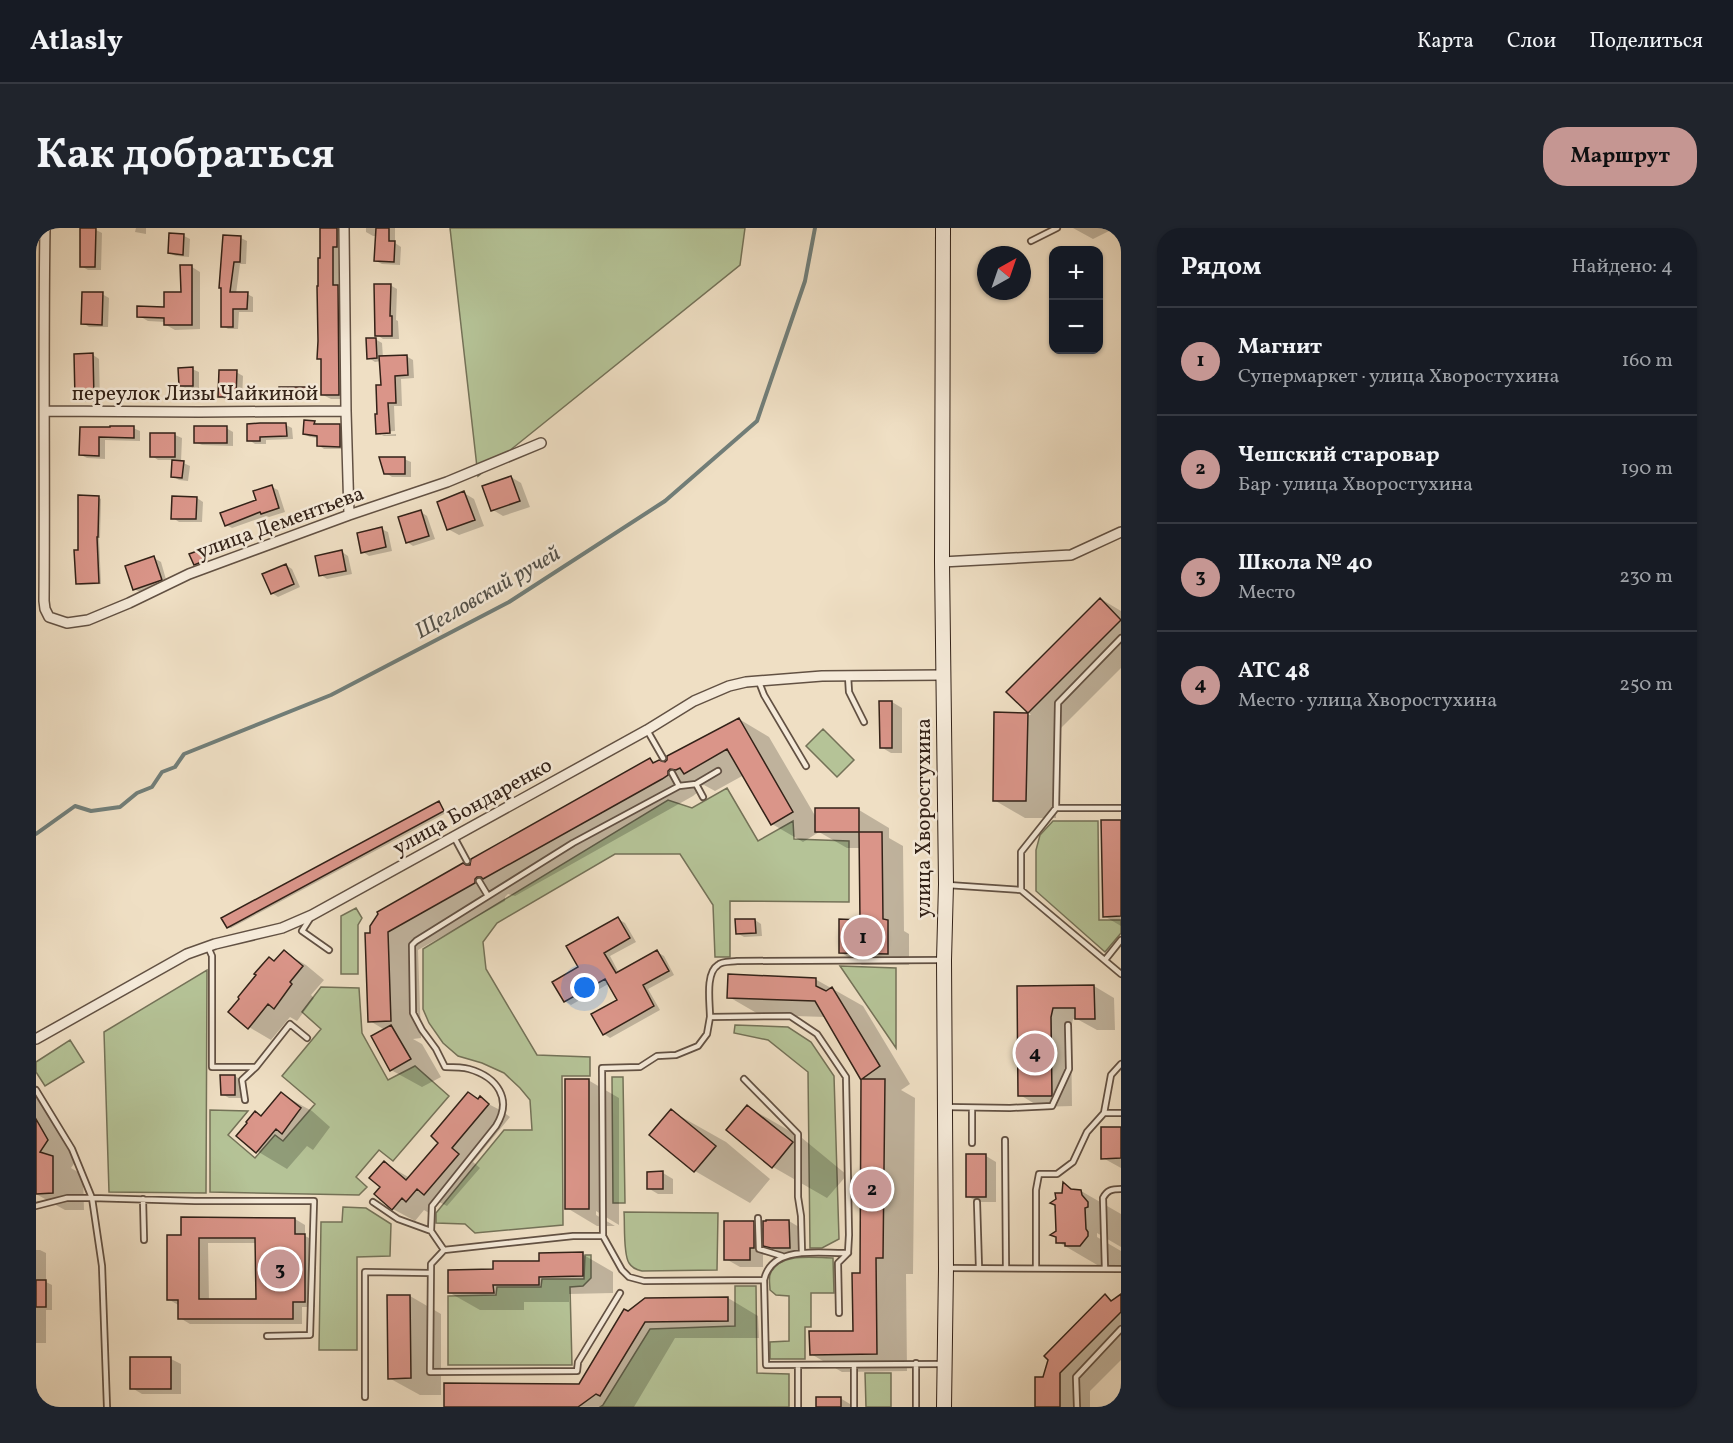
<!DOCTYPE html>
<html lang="ru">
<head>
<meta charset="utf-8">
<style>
  :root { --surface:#171b24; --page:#20242c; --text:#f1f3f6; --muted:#9ea1a6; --line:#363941; --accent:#c59692 }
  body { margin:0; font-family:Vollkorn,serif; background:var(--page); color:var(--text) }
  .controls { position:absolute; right:18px; top:18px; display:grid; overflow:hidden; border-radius:12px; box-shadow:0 2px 4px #0004 }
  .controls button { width:54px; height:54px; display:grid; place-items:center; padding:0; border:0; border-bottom:2px solid var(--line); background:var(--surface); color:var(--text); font:30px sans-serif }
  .compass { position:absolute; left:941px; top:18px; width:54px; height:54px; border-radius:50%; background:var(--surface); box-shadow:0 2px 4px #0004; rotate:40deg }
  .you { position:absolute; left:549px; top:760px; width:21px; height:21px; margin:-15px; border:4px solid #fff; border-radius:50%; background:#1a73e8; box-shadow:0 0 0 9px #1a73e833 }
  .badge { display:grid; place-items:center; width:39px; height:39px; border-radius:50%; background:var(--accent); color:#111; font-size:20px; font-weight:700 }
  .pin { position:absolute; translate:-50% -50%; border:3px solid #fff; box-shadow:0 2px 6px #0006 }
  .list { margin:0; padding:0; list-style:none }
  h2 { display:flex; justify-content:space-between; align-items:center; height:78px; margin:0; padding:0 24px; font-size:26px }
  h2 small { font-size:20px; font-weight:400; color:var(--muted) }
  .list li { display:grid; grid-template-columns:39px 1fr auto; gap:18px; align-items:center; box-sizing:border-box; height:108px; padding:0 24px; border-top:2px solid var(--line) }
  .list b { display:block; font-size:22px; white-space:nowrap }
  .list p { margin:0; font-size:20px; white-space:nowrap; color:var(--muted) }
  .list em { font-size:20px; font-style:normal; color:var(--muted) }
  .map { position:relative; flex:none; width:1085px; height:1179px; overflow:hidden; border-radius:24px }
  header { display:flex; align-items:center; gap:36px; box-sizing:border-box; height:84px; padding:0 30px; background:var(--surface); border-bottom:2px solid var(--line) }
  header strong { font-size:28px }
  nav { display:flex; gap:33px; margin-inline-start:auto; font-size:21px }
  .intro { display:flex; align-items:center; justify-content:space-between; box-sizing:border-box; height:144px; padding:0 36px }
  h1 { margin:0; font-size:42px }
  .button { padding:15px 27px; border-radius:24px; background:var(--accent); color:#111; font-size:21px; font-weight:700 }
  main { display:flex; gap:36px; padding:0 36px }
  aside { flex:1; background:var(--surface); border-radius:24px; box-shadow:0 2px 4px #0004 }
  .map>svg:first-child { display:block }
</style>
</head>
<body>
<header>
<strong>Atlasly</strong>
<nav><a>Карта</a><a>Слои</a><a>Поделиться</a></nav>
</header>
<div class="intro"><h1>Как добраться</h1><a class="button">Маршрут</a></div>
<main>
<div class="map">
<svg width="1085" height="1179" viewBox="0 0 1085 1179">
  <rect width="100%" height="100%" fill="#efdfc4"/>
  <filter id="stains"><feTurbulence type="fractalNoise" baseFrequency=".00333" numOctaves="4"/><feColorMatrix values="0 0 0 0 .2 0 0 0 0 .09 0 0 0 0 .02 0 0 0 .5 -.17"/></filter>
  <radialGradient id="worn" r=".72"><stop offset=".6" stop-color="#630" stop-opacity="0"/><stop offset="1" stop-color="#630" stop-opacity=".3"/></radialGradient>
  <path fill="#b5c397" stroke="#747258" stroke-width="1.5" d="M414,0h295l-5,37 -262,211z
    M787,501l31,31 -17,17 -31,-31z
    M691,560l31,53 35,-20 1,18 55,2v61l-119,-1v56h-15l-2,-52 -33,-51h-65l-118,69 -14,19 3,27 51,86 53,2v19h-28l1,149 -88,8 -10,-9 -29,-1v-10l68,-83h28l-2,-30 -10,-12 -16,-15 -22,-10 -24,-7 -15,-13 -14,-20 -6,-14v-60l245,-149 24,8z
    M1017,593h45l1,99h22v13l-16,19 -69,-61v-41l4,-15z
    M320,680l6,10 -4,7v49h-17v-58z
    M804,738l56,2v80z
    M171,742l-1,223 -97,-1 -5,-160z
    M285,759l38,1 3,45 26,47 27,-14 34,30 -56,65 -14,-11 -23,27 11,10 -8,8 -149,-3v-82l38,1 -20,24 27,23 20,-23 8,6 32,-37 -33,-28 39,-47 -19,-17z
    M699,797l53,2 23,15 23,34 5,163 -17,9h-12l-2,-176 -40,-32 -34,-7z
    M34,812l14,22 -39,24 -9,-14v-10z
    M576,849h11l2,126h-12z
    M307,979l23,1 25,16 -1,32 -33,1v93h-38l2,-128h21z
    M588,984l94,1 -1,57 -75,1c-5,-1 -10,-3 -13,-8 -6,-9 -4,-39 -5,-51z
    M549,1027h6v23l-8,8 -13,1 2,78h-124v-69l48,-1 1,-8h44l1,-8h42z
    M797,1030l1,35h-23v34h-6v32h-35v-17l19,-1v-45l-13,-1 -6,-5c0,-6 -2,-13 1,-18 11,-20 44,-14 62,-14z
    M699,1058h21l1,87 32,1v33h-189l3,-2 47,-76 85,-3z
    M829,1145h26v34h-25z"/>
  <path fill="#0003" fill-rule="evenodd" d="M46,0l14,2 6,3 -1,37h-13l-7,-4z
    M100,0h10v6l-11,-2z
    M285,0h24l1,171h-15l-8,-4v-34l-4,-3 3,-99z
    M330,0h29v15l6,4 -1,18 -18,-1 -6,-3 1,-25h-4l-7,-4z
    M1037,0h42l-22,11z
    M135,7l13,1 6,3 -1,18 -13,-1 -7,-3z
    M205,10l6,3 -1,23h-6l-4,30h11l6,3v15h-14l-1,17h-10l-5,-3v-38z
    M156,39l8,5v57l-25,1 -9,-5v-3l-18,-1 -9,-5 26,-8 17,-14z
    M354,57l7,4 -1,31 2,1 1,18h-16l-6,-4z
    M66,66l7,4 -1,29h-19l-6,-4z
    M339,111l7,4 1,15 23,-2 7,4 1,18 -13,1 1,27h-8l1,25 -14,1v3l15,-1v2h-12l-7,-3 6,-46 -2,-26 -6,1 -6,-4z
    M57,127l6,4 1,43h-17l-6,-4z
    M156,141l7,3v17h-13l-6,-4z
    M200,144l7,4 -1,24h-16l-6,-4z
    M273,160l2,2v7h-27l-3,-2z
    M278,194l5,3h20l6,4v20h-21l-6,-4v-7l-8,-1 -6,-3z
    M250,197l6,3 1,11 -27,1v4h-11l-6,-4z
    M45,200h52l7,3v10l-35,-1v19l-18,-1 -6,-3z
    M190,200l7,4v14l-31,-1 -7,-3z
    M116,207h23l7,3 -1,24 9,4 -2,15 -9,-1 -7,-4 2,-16h-16l-6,-4z
    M368,231l7,3v15h-19l-6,-4z
    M475,249l10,6 9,24 -27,9 -10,-6z
    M236,259l6,3 7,22 -16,5 -3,-1 -34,12 -6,-3 32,-24z
    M428,265l10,6 10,27 -25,9 -11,-6z
    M62,269l3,2 -1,39h-1l2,46 -21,1 -3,-2 2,-31z
    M161,270l6,4 -1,20h-23l-6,-4z
    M385,284l6,4 8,23 -22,7 -6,-4z
    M345,301l7,3 4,19 -23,5 -6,-4z
    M164,323l2,2 4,9 -8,3 -3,-1z
    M306,324l6,4 4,18 -25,5 -6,-4z
    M118,330l7,4 6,21 -27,9 -6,-3z
    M250,337l6,4 8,18 -22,10 -6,-4z
    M1065,371l20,12v57l-63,63 -2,87h-31l-31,-18 2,-86 35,1 -23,-23z
    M856,474l10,6v45h-11l-10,-6z
    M703,491l30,18 48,82 42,-9 30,18v10l14,8 1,85 5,3v31h-47l-22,-13 21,-31 -1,-73h-13l-28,-16 -16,10 -31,-18 -28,-49 -29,16 -11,-6 -4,1 -2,6 -5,4 -178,100 -7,-2 -3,3v4l-87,49 3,88 -8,1 9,5 19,33 -19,10 -31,-17 -6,-40 -15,-9 2,-87 99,-68 179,-106 6,3 9,1z
    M402,575l3,2 5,8 -215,115 -3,-1z
    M1085,593v105l-17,-10z
    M582,691l7,4 11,19 -26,14 9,17 38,-21 7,4 10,19 -26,14 12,21 -50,28 -6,-4 15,-34 -9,-17 -39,22 -6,-4 15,-33z
    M719,692l6,4 1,12 -18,1 -7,-4z
    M248,724l22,13 18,15 -13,15 3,3 -17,23 -7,-4 -19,23 -22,-13 27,-65z
    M779,751l48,27 47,78 -9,6 14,8 -2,176h-7l1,97 -65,1 -31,-18 44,-22 6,-57 2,-196 -37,-62 -66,-2 -31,-18z
    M1058,758l20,12 1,32h-18l-20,-11h-4l-2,10 1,77 -32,1 -20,-12 -1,-108z
    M199,848l6,4v18h-12l-7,-4z
    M552,852l31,18v127l-23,-14v4l19,11h-18l-30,-18z
    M0,865l6,4 36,61 -7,10 12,7 1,35h-19l-29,-16z
    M245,866l31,17 18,16 -17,23 -6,-4 -20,23 -30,-18 -2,-38 7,3z
    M433,866l33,17 8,6 -37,45 7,6 -33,38 -8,-4 -10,11 -5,-3 -9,11 -22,-12 -17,-15 6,-7 2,-24 26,15 30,-36z
    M712,879l54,31 45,37 -20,23 -54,-31z
    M635,883l55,31 44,37 -20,24 -55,-32 -44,-36z
    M1085,900v40l-18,-10z
    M932,927l18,1 10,6v40h-18l-11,-6z
    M627,945l10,6v15h-15l-10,-6z
    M1028,956l12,7h5l40,23v33l-24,-14v4l24,14v18h-13l-9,-3 -41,-24 -1,-10z
    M259,991l10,6v11l10,5v66h-13v17h-112l-10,-6v-12l-12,-7 14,-63zM172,1015h48l1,57 -48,1z
    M732,993h21l10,6v26h-17l-14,-7v9h-5v12h-23l-14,-8 27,-36 11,6z
    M0,1022h4l6,3v29l6,3v25h-6v33h-10z
    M546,1026l31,18v21l-44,1v8h-45v8h-44l-30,-17 45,-22z
    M352,1068h22l31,18v81h-21l-31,-17z
    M1069,1068l9,5 7,-4v63l-31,31v16h-53l7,-28z
    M692,1070l30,18 1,22h-84l-41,69h-187l133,-21 45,-75z
    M135,1131l10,5v30h-39l-10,-6z
    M804,1170l15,9h-38z"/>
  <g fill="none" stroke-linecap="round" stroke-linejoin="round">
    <path stroke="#717e79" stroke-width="4" d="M0,606l39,-28 16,5 29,-4 17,-14 15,-6 10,-15 13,-5 9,-13 147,-59 178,-93 156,-101 92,-80 48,-140 10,-53"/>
  </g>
  <path fill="#da9589" stroke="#332218" stroke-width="1.5" fill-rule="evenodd" d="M44,0h16l-1,39h-15z
    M284,0h17v19h-4v38h5l1,110h-18v-36h-4l1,-18 -1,-55h1v-28h2z
    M340,0h13v13h6l-1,21 -20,-1z
    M133,5l15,1 -1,21 -15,-2z
    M187,7l18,1 -1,26h-6l-4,30h18l-1,17h-14v18h-12v-39h-2z
    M144,37h12v60h-28v-7l-27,-1v-11l27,1v-15h17z
    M338,56h17l-1,32h2v20h-17z
    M46,64h21l-1,33 -21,-1z
    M330,110h10l1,20 -10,1z
    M57,125l1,46h-19l-1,-45z
    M371,127l1,20 -13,1 1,27h-8l2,30 -14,1 -1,-20h2l-1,-29h5l-2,-29z
    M157,139v19h-14l-1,-18z
    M183,142h18l-1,27h-18z
    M243,159h30v10l-30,-1z
    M268,192l11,1 -1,3h26v23l-23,-1v-10l-14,-2z
    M224,195h26l1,13 -27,1v4h-13v-17z
    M74,198h24v12l-35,-1v19l-20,-1 1,-28h30z
    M158,198h33v17h-33z
    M114,205h25v24h-25z
    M343,229h26v17h-21z
    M136,232l12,1 -2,17 -11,-1z
    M475,248l9,25 -29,10 -9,-25z
    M236,257l7,23 -18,6 -1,-2 -35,14 -5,-13 36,-13 -3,-9z
    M428,263l11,29 -28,10 -10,-28z
    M42,267l21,1 -1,41h-1l2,46 -23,1 -2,-34h4z
    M136,268l25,1 -1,22h-25z
    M385,282l8,26 -23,7 -8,-26z
    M346,299l4,20 -25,6 -4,-20z
    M164,322l4,11 -10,4 -5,-11z
    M306,322l4,21 -27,5 -4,-20z
    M118,328l8,24 -29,10 -8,-24z
    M250,336l8,20 -23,10 -9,-20z
    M1064,370l21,22 -93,93 -22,-21z
    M843,473h13v47h-12z
    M958,484l34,1 -2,88h-33z
    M703,490l54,94 -22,13 -44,-76 -43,25 -4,-6 -4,2 -6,-1 -2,2v4l-6,4 -179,100 -2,-2h-4l-2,2v4l-87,49 3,89 -23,1 -3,-89h5v-7l8,-12 -1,-2 86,-49 3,2h4l1,-6 179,-101 3,5 6,-3 6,2 2,-2v-4z
    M403,573l5,10 -217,117 -6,-10z
    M779,580h44v24h-44z
    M1065,592h20v96l-18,1z
    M823,604h23l1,87 5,1v34l-49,-1v-34l21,1z
    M582,689l12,21 -26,15 12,20 41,-23 12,21 -26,14 11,21 -51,29 -12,-21 26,-14 -12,-21 -41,23 -12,-20 26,-15 -12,-21z
    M699,691h20l1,14 -20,1z
    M248,722l19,16 -13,16 2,2 -18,25 -6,-5 -20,25 -20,-17 11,-13 -1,-2 18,-22 -2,-1 15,-17 5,4z
    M692,746l88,4v8l10,5 6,-4 48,79 -18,13h23l-2,179h-7l1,96 -67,1 -1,-24h44l-1,-58h8l1,-193 -46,-79 -88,-3z
    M1058,757l1,34h-20v-11h-22l-2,9 1,79h-34l-1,-110z
    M355,797l20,34 -21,12 -19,-35z
    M184,847h15v20h-14z
    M529,851h24v130h-24z
    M245,864l20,16 -19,26 -6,-5 -20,24 -20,-17 11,-13 -1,-1 9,-11 6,5z
    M432,864l10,7 2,-3 9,8 -37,44 7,6 -35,41 -7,-6 -11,13 -4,-4 -10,12 -18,-16 6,-7 -11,-9 15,-17 22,19 32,-37 -7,-7z
    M711,877l46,37 -21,26 -46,-38z
    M635,881l45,37 -22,26 -45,-37z
    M0,891l12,21 -8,12 13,4v37l-17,1z
    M1065,899h20v31l-20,1z
    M930,926h20v43h-20z
    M627,943v18h-16v-17z
    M1027,954l8,7 10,1 1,5 6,7v5l-3,1 1,21 2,3v4l-8,10h-15v-3h-9v-6l-6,-2 6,-4 -1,-26 -5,-2 6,-4 -1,-6h7z
    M145,989l114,1v16h10v68h-12v17h-115v-19h-11v-65h14zM163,1010h56l1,61h-57z
    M730,992h23l1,28h-19l-8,-2v-25h3z
    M688,993h30v27h-4v12h-26z
    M547,1024v24l-44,1v8h-46l1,8h-46v-23l45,-1v-8h46v-8z
    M0,1052h10v27h-10z
    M1069,1066l6,7 10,-7v18l-61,61v34h-25v-30h8l5,-17 -4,-4z
    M351,1067h23l1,83 -23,1z
    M692,1069v24l-83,1 -45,74 -4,-2 -18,13h-134v-24l135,1 45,-75 4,2 17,-13z
    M94,1129h41v32h-41z
    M780,1169h25v10h-25z"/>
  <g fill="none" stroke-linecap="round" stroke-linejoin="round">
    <g stroke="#625143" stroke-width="8">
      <path id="lane" d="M995,13l26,-13
        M812,448l1,16 15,30
        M723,454l5,13 42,71
        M611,502l16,28
        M660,556l7,13
        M643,558l17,-2 22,-13
        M1020,580l2,-105 63,-65
        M418,609l13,24
        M443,653l9,15
        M912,657l73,5 100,84
        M985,662v-38l35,-44h65
        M275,689l-9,14 27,19
        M172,719l4,9v111h44l34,-43 17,14
        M905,732l-204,1c-6,1 -15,0 -19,4 -13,8 -8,38 -8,52l80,-1 27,18 29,43 3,158 -1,18c-28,1 -76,-9 -84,27l2,85 177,-1
        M1069,732l16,-20
        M674,789l-3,17 -9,12 -22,9 -19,1 -17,11 -38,1 1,168 19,34 7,7 15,4 120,-1
        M708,851l54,55v63l3,19 1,37
        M0,862l36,59 20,49 103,3h119l-4,134 -43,1
        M209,872l-3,-20 14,-13
        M910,879l64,1 42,-2 17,-37 -1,-44
        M936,880v35
        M1068,885h17
        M969,912l1,128
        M107,971l1,41
        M337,974l25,17 33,12
        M941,974l2,66
        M0,978l31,-8h25l10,68 5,141
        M722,990l1,31 23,7
        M567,1008h-30l-129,14 -13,-19 1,-25 64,-80c17,-27 1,-49 -27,-57 -7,-2 -16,-2 -24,-2l-9,-18 -14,-19 -9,-17 -1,-68 4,-4 157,-98 106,-57 -7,-13
        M408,1022l-13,14 -1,108 147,-1 1,-9 42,-69
        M913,1040l172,1
        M1000,1040v-78l3,-16h18l16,-12 14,-30 17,-19 7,-38 10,-11
        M1069,1041l-2,-71c4,-8 9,-9 18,-9
        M803,1085l-1,-50 10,-10
        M818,1137v42
        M329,1169v-125l65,1
        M762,1179v-42
        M880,1179v-44
        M1041,1179l-1,-30 45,-48"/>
    </g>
    <g stroke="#625143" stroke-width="12">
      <path id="street" d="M9,0c-2,124 0,248 -1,373l1,8 4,8 18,6 21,-3 41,-17 60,-29 160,-59 98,-33 94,-39
        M308,0l2,183 3,104
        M9,183l154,1 147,-1
        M906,334l129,-7 50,-23
        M0,811l151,-85 28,-10 67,-16 30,-13 335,-185 47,-29 35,-15 17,-4 76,-6 121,-1"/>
    </g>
    <g stroke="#332218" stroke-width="16">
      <path id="secondary" d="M907,0l-1,334 4,322 -2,76 2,308 -2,139"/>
    </g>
    <use href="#lane" stroke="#f5ead9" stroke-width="4.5"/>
    <use href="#street" stroke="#f5ead9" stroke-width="9"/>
    <use href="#secondary" stroke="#f5ead9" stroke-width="14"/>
  </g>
  <g text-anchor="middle" stroke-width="5" stroke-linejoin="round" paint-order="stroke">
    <g font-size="21" fill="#332218" stroke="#f5ead9">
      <text x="159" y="172">переулок Лизы Чайкиной</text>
      <text transform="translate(244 294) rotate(-20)" y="7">улица Дементьева</text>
      <text transform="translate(436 578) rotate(-29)" y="7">улица Бондаренко</text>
      <text transform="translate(887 590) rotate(-90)" y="7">улица Хворостухина</text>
    </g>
    <g font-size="22" font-style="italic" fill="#525049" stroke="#f5ead9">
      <text transform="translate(451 363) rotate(-30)" y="8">Щегловский ручей</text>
    </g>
  </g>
  <rect width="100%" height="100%" filter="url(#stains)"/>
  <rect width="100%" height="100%" fill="url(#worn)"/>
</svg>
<div class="controls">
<button>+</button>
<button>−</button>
</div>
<svg class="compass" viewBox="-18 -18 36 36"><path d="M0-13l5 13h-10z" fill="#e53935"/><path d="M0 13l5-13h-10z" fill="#9ea1a6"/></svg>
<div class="you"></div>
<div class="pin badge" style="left:827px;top:709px">1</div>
<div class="pin badge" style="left:836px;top:961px">2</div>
<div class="pin badge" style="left:244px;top:1041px">3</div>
<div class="pin badge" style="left:999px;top:825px">4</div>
</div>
<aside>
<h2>Рядом<small>Найдено: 4</small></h2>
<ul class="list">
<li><span class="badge">1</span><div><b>Магнит</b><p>Супермаркет · улица Хворостухина</p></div><em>160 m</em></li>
<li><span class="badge">2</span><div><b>Чешский старовар</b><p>Бар · улица Хворостухина</p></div><em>190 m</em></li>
<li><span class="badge">3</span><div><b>Школа № 40</b><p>Место</p></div><em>230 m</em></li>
<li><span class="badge">4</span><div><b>АТС 48</b><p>Место · улица Хворостухина</p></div><em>250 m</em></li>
</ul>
</aside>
</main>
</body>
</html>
